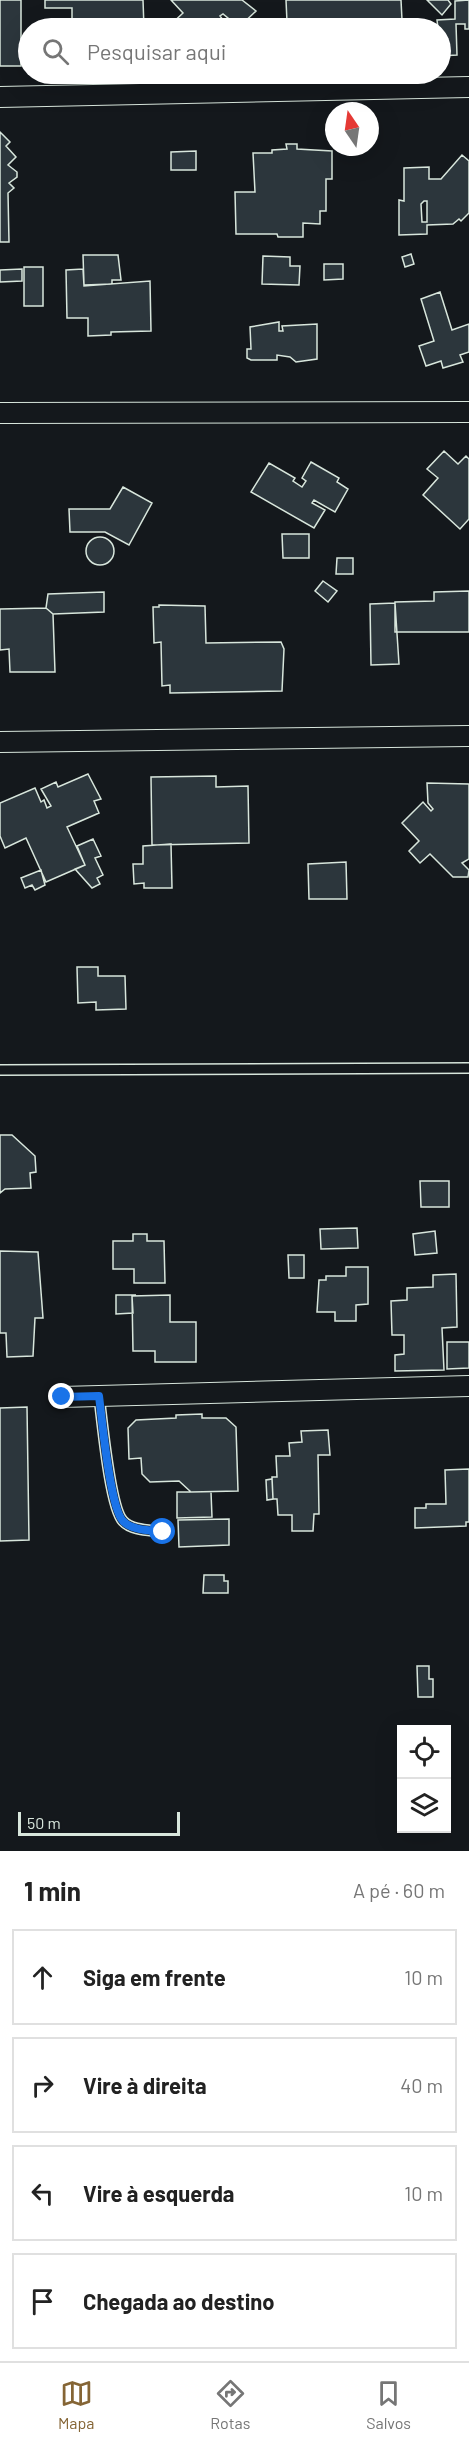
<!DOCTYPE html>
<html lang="pt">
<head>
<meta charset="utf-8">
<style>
  :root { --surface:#fff; --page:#f2f2f2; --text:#222; --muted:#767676; --line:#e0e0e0; --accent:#856535 }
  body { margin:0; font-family:Barlow,sans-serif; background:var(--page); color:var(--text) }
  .controls { position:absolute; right:18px; bottom:18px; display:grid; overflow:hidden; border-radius:0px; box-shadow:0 6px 24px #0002 }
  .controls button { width:54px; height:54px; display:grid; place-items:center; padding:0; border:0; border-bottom:2px solid var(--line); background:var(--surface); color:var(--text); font:30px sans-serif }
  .compass { position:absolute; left:325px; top:102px; width:54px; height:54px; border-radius:50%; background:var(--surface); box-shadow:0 6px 24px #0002; rotate:347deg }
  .scale { position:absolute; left:18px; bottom:15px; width:162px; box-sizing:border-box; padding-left:6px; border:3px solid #d8e6dc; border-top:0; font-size:16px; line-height:21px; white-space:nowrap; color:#d8e6dc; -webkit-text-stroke:4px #14181c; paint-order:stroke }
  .stop { position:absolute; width:18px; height:18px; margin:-14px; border:4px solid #1a73e8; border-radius:50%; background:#fff }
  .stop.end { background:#1a73e8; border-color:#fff; box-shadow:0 2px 6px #0008 }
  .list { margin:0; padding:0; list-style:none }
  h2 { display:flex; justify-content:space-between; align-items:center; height:78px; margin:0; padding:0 24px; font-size:26px }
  h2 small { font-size:20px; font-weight:400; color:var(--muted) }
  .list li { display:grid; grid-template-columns:39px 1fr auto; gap:18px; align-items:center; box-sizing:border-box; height:96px; margin:0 12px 12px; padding:0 12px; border:2px solid var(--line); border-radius:0px }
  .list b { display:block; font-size:22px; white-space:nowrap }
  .list em { font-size:20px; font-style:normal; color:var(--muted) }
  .icon { flex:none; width:33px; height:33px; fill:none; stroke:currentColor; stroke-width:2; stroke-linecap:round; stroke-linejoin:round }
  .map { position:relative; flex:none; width:469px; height:1851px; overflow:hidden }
  .search { position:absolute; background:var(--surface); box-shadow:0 6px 24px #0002; left:18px; right:18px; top:18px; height:66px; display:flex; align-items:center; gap:15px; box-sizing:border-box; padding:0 21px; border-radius:33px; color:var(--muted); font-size:22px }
  .sheet { height:510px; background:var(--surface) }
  nav { display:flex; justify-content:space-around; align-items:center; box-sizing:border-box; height:84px; border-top:2px solid var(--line); background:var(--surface); font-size:16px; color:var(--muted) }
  nav a { display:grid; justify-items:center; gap:3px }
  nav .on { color:var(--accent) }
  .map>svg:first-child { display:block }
</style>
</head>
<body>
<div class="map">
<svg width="469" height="1851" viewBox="0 0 469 1851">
  <rect width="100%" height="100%" fill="#14181c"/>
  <path fill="#2c363c" stroke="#d8e6dc" stroke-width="1.5" fill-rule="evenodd" d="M0,0h21v66h-21z
    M45,0h98l1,28h-72v-20h-27z
    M171,0h71l14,11 -17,16 -16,-13 -3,2 9,12h-62l16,-15z
    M286,0h115l1,20h-12v8h-97v-6h-6z
    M427,0h21l3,4 -9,11z
    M469,0v29h-4v-5h-9l1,31 -17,1v-28h-2l-1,-8 18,-1v-18z
    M0,132l10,10 -4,4 10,11 -8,8 9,7v5l-8,6 5,5 -6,5 1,49h-9z
    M286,144h11v5l35,2v28h-6v32h-6v13l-17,-1v14h-25l-1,-3h-41l-1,-42h20l-2,-39h19v-3l15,-1z
    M196,151v19h-25v-18z
    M462,155l7,6v52l-8,8 -2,-2 -6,5 -26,1v9l-28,1v-35l5,1v-33l25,-1v12h12zM424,201h3v21h-5l-1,-18z
    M411,254l3,10 -9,3 -3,-10z
    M83,255h35l3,25h-9v4l-28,1z
    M263,256l27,1v9h10l-1,19 -37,-1z
    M324,264h19v15l-19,1z
    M24,267h19v39h-19z
    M22,269v12l-22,1v-12z
    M83,269l1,17 66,-5 1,50 -40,1v3l-23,1v-18h-21l-1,-48z
    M440,292l12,38 17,-6v28l-9,3 3,7 -20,6 -2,-7 -15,5 -7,-20 15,-5 -13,-42z
    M279,322v9h4l-1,-5 35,-2v35l-21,3 -6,-5 -13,-2v5h-26l-4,-2v-9h4l-1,-22z
    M444,451l14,13 8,-8 3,3v60l-9,10 -37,-34 15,-17 -11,-9z
    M311,462l28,16 -2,4 11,7 -13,23 -21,-12 -2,3 13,7 -11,18 -63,-36 18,-29 26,15 -2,3 9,6 4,-6 -4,-3z
    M123,487l29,16 -23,42 -24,-13h-35l-1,-23h41z
    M282,534h27v24h-26z
    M86 551a14 14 0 1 1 28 0a14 14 0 1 1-28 0Z
    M337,558h16v16h-17z
    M323,581l14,10 -9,11 -13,-11z
    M469,591v41h-74v-30l39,-1v-9z
    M104,592v20l-51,2 -7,-6 2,-14z
    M395,603l4,61 -28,1 -1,-61z
    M159,605l46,1 1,37 75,-1 3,7 -2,42 -112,2v-8l-8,1 -1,-44 -7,1 -1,-36h6z
    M46,608l7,6 2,58h-45l-1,-23 -9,1v-41z
    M88,774l13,25 -7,2 5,12 -32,14 18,38 -39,17 -20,-44 -21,10 -5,-12v-33l35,-15 6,14 3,-2 3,8 4,-2 -10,-17 15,-7 2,5z
    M216,776v11l32,-1 1,57 -97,2 -1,-68z
    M427,783l42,1v75l-7,4 7,7 -1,7h-15l-23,-23 -10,9 -11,-12 10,-10 -17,-18 21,-21 8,9 2,-2 -5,-6z
    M93,839l8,17 -6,2 8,17 -6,3 3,6 -8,4 -17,-19 10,-4 -8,-19z
    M171,844l1,44h-28v-5l-10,1 -1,-20h10v-18z
    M346,862l1,37h-38l-1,-35z
    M41,870l4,15 -10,5 -3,-5 -7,3 -4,-10z
    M77,967h21v9h27l1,33 -30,1v-8l-18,1z
    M0,1135h12l23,21 1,16 -6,1 1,15 -26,1 -5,4z
    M420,1181h29v26h-28z
    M357,1228l1,20 -37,1 -1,-20z
    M435,1231l2,22 -22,2 -2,-21z
    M133,1234h14v7h17l1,42h-31v-14h-21v-28h20z
    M0,1251l38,1 5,66h-8l-2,38 -26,1 -1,-24h-6z
    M288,1255h16v23h-15z
    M346,1267h22v37l-12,1v16h-21v-9h-18l2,-32h7v-4h20z
    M456,1274l1,53 -15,1 2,42 -49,1v-16l9,-1v-19h-12l-1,-34 16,-1v-12l26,-1v-12z
    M116,1295h20l-4,1 1,17 -17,1z
    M170,1295v27h26v40h-41v-11h-22l-1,-55z
    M447,1342h22v26l-22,1z
    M27,1407l2,133 -29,1v-133z
    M202,1414v4h24l10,9 2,64 -47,1 -12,-11 -29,1 -8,-8 -1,-16 -12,1 -1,-31 8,-8 40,-2v-3z
    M328,1430l2,25h-12l1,59h-5l-1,17h-21v-16h-14l-1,-16h-4l-1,-22h5l-1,-21h14l-1,-13 13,-1 -1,-11z
    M469,1469v53h-3v4l-51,2v-20h11v-4h20l-1,-34z
    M272,1479l1,20 -6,1 -1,-20z
    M177,1492h34l1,25 -35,1z
    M229,1519v26l-50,2 -1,-27z
    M204,1575h20v6h4v12h-25z
    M417,1666h12v13h4v18h-15z"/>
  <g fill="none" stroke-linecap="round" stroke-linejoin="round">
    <g stroke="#d8e6dc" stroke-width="12">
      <path id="service" d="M0,1070l469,-2
        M99,1396c3,23 11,112 24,125 9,10 28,9 40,11"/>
    </g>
    <g stroke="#d8e6dc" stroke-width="22">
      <path id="minor" d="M0,97l469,-10
        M0,413l469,-1
        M0,742l469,-6
        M62,1397l407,-11"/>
    </g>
    <use href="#service" stroke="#14181c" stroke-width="9"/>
    <use href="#minor" stroke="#14181c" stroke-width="20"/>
  </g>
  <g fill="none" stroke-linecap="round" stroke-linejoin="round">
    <path stroke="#1a73e8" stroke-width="8" d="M62,1397l37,-1c3,23 11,112 24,125 9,10 28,9 40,11"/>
  </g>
</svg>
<div class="controls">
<button><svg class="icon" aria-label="locate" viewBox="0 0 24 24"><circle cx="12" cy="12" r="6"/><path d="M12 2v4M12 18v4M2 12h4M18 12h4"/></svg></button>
<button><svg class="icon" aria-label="layers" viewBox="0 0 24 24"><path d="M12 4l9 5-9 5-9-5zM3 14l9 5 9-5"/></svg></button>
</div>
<svg class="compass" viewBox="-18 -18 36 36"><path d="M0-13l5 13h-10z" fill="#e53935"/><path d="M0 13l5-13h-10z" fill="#767676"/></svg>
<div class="scale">50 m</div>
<div class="stop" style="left:163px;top:1532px"></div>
<div class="stop end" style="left:62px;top:1397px"></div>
<div class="search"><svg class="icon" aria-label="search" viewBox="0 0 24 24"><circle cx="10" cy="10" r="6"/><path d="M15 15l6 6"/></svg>Pesquisar aqui</div>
</div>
<section class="sheet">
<h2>1 min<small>A pé · 60 m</small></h2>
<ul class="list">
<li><svg class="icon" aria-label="ahead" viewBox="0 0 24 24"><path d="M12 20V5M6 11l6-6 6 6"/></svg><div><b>Siga em frente</b></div><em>10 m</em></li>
<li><svg class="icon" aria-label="right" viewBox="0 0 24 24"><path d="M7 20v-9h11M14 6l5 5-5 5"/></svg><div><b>Vire à direita</b></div><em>40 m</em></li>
<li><svg class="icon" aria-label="left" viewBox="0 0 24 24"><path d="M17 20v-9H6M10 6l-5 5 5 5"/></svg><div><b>Vire à esquerda</b></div><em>10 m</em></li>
<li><svg class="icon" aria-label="arrive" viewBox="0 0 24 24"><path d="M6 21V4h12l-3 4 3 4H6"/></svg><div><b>Chegada ao destino</b></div></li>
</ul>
</section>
<nav>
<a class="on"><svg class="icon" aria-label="map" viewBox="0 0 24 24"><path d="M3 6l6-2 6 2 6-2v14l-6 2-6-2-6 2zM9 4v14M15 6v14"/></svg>Mapa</a>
<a><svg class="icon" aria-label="directions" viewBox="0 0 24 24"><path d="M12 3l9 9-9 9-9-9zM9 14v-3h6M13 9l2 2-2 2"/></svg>Rotas</a>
<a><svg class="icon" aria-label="saved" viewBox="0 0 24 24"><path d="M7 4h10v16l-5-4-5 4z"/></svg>Salvos</a>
</nav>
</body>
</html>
